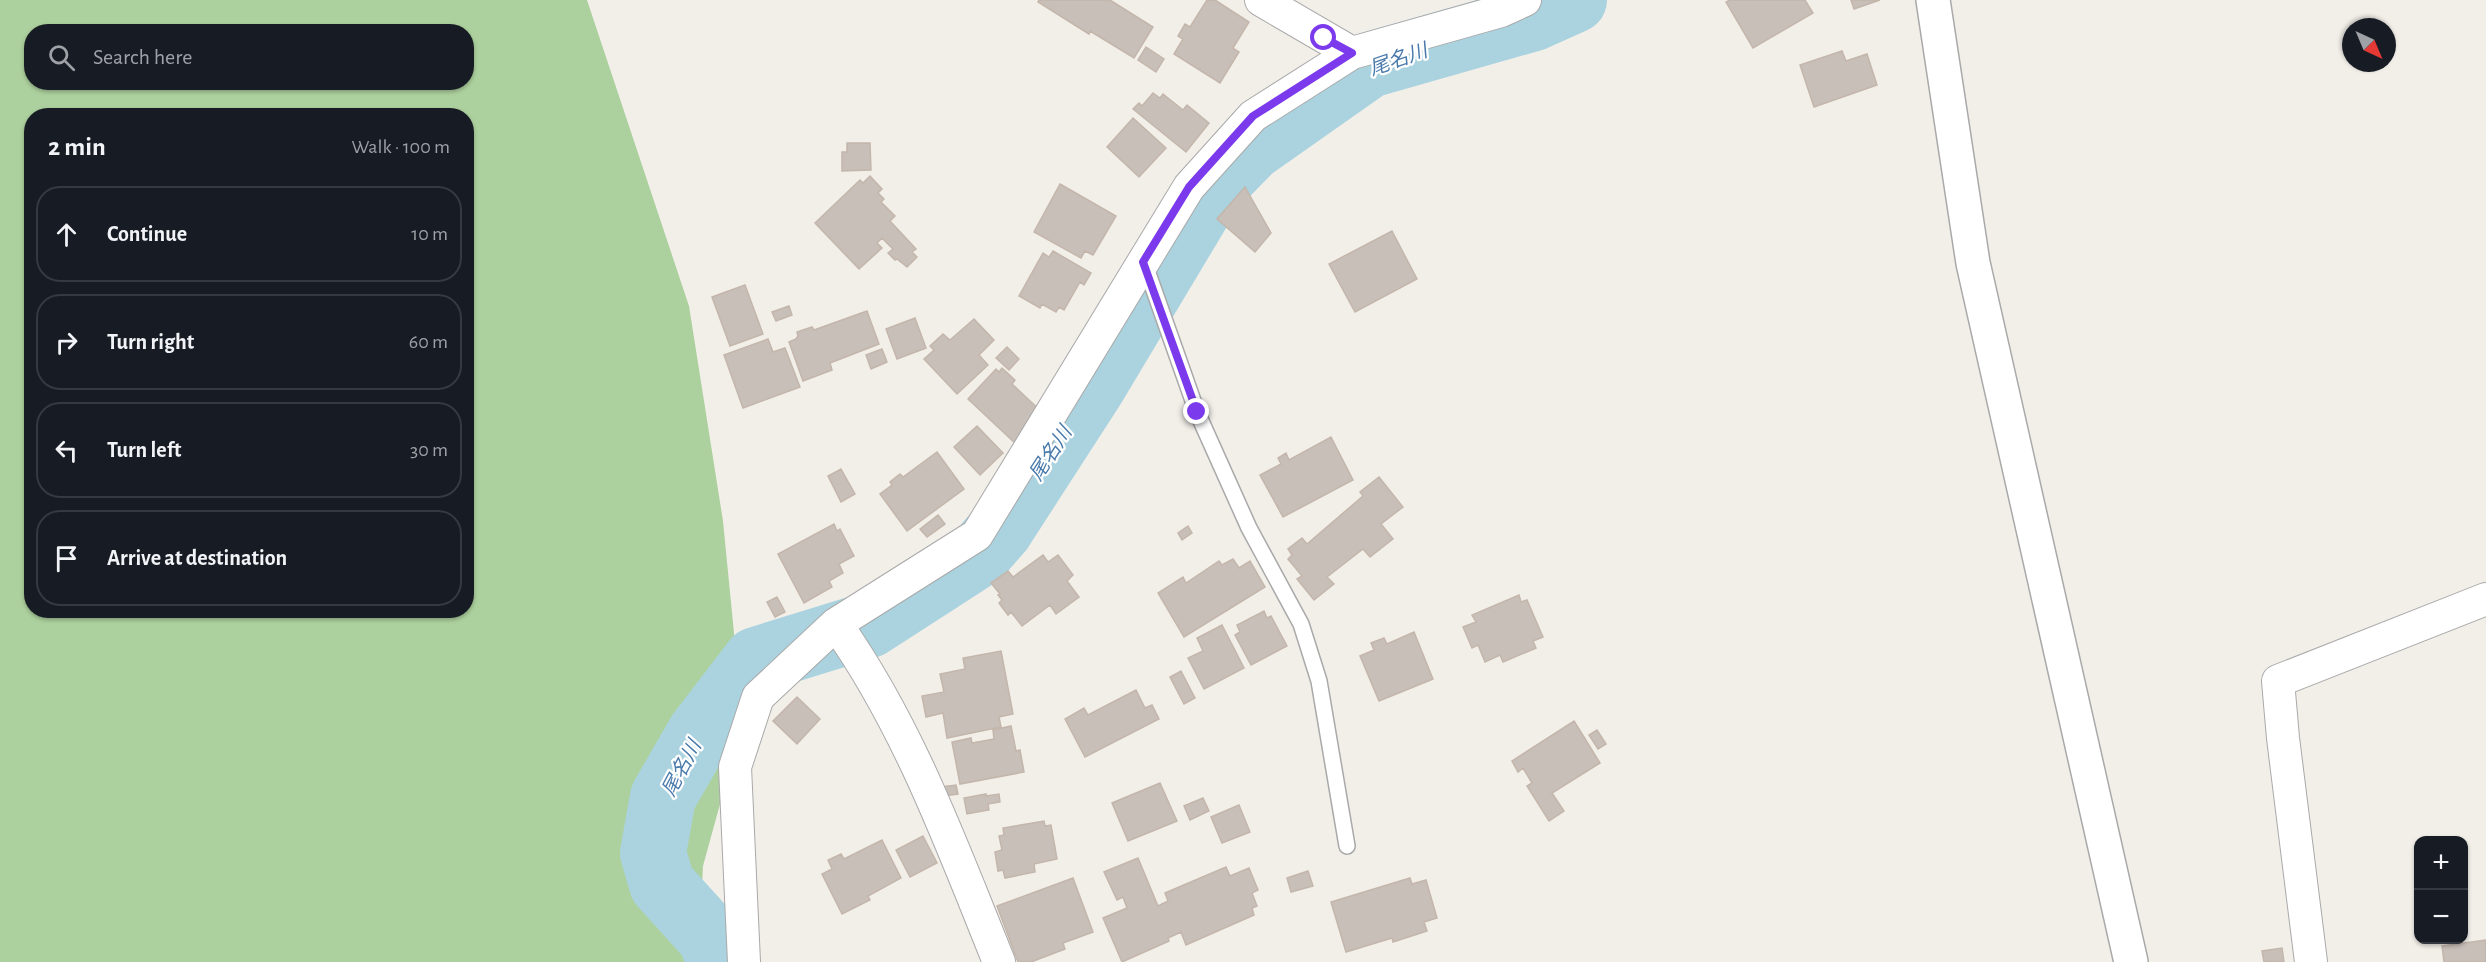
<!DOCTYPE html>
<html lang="en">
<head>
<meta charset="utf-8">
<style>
  :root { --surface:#171b24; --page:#20242c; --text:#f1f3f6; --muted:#9ea1a6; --line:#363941 }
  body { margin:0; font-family:"Alegreya Sans","Noto Sans JP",sans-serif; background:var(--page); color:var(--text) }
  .controls { position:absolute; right:18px; bottom:18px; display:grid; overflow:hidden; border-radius:12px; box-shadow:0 2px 4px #0004 }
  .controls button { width:54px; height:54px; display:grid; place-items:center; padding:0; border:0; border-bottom:2px solid var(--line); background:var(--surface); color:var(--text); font:30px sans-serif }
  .compass { position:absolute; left:2342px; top:18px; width:54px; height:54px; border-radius:50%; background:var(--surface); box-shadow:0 2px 4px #0004; rotate:136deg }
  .stop { position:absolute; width:18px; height:18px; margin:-14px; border:4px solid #7c3aed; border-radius:50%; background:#fff }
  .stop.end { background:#7c3aed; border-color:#fff; box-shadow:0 2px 6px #0008 }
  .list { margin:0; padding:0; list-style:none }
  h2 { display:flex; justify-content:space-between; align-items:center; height:78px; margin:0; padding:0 24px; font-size:26px }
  h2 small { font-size:20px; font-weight:400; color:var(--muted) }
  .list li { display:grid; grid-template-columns:39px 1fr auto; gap:18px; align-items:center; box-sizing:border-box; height:96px; margin:0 12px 12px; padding:0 12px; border:2px solid var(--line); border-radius:24px }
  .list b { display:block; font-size:22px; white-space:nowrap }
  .list em { font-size:20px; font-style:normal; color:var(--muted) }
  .icon { flex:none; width:33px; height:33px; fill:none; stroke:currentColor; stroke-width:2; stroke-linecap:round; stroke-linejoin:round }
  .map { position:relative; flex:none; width:2486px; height:962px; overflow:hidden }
  .search { position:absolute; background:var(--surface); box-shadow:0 2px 4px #0004; left:24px; top:24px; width:450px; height:66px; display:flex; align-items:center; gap:15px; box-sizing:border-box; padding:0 21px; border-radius:24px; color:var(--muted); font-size:22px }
  .panel { position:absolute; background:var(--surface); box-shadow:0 2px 4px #0004; left:24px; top:108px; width:450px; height:510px; border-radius:24px }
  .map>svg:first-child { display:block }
</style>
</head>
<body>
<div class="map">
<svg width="2486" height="962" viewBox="0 0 2486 962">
  <rect width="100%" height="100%" fill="#f2efe9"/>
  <path fill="#add19e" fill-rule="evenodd" d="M0,0h587l102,306 34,215 16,163 -11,91 -25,91 -5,96h-698zM32,32h434v50h-434zM32,116h434v494h-434z"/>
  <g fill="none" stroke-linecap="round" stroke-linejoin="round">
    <path stroke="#aad3df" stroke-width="66" d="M720,962l-10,-25 -48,-53 -9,-31 10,-56 37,-64 56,-73 113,-35 110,-71 21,-24 93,-144 118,-197 40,-41 118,-83 165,-47 40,-18"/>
  </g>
  <path fill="#c7bfb8" stroke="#c4b6ab" stroke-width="1.5" d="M1039,0h71l43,27 -19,31 -44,-27 -1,3 -51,-32z
    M1207,0h8l34,22 -16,26 6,4 -19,31 -46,-29 9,-15 -5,-3 7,-12 5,3z
    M1730,0h75l8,13 -60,35 -27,-46z
    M1851,0h29l-26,9z
    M1146,47l18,12 -8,13 -18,-12z
    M1842,51l4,10 21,-7 10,31 -63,22 -14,-42z
    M1153,93l7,5 3,-4 20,16 4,-5 22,18 -23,29 -53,-43 6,-6 3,3z
    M1133,118l33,30 -27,29 -32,-30z
    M847,143h23l1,27 -29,1v-19h5z
    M870,176l12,13 -4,4 6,6 -3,3 14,14 -5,5 26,28 -4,3 5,5 -10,10 -10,-8 -2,1 -7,-7 5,-4 -11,-11 -5,5 5,5 -23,21 -44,-46 45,-43 3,3z
    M1060,184l56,32 -23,39 -8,-4 -4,7 -47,-26z
    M1245,187l26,46 -16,19 -38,-33z
    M1392,231l25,48 -62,33 -26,-48z
    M1053,251l38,22 -7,12 -4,-3 -16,28 -5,-3 -3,5 -14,-8 -2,4 -21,-12 24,-43 6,4z
    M745,285l18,49 -33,12 -18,-49z
    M789,306l3,9 -16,6 -4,-9z
    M867,311l12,33 -49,19 2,7 -29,11 -14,-39 7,-3 2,-3 -1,-4 15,-5 2,3z
    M915,318l11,30 -29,11 -11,-30z
    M974,319l20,21 -15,15 9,10 -31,29 -33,-35 10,-9 -4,-4 13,-12 7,6z
    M768,339l5,13 12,-4 15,39 -57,21 -19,-53z
    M1007,347l12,12 -10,11 -13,-12z
    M882,349l5,13 -16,7 -5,-14z
    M1002,368l13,12 -3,4 33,31 -28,30 -49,-46 28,-30 3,3z
    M977,426l26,27 -23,22 -26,-28z
    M1331,437l22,43 -70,37 -23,-42 21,-11 -3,-6 8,-5 3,7z
    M937,452l27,37 -57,42 -27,-37 12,-9 -2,-3 10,-8 3,3z
    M841,469l14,25 -14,8 -13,-26z
    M1379,477l24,30 -22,17 12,15 -23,18 -7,-8 -36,28 7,7 -20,16 -17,-21 5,-3 -14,-17 4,-4 -4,-6 14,-11 5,6 56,-48 -3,-4z
    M938,515l7,9 -18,13 -7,-8z
    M834,524l3,7 3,-2 14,27 -15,8 4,9 -14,8 3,6 -28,16 -26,-49z
    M1188,526l4,7 -10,7 -4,-7z
    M1043,555l5,7 10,-7 15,20 -6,6 12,16 -23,17 -6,-9 -28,21 -11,-14 -3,3 -9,-12 3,-3 -4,-5 2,-1 -9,-11 17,-12 5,6z
    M1233,559l6,9 11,-7 15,26 -81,50 -26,-44 25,-16 3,6 33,-22 3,4z
    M1519,595l2,7 6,-2 16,37 -10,4 3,7 -33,14 -3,-7 -15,7 -7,-17 -6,3 -9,-21 13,-5 -4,-7z
    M777,597l8,15 -10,5 -8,-15z
    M1264,611l3,7 4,-2 16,30 -36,19 -16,-30 5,-3 -3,-7z
    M1222,625l22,43 -40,21 -16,-31 15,-7 -6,-13z
    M1414,632l19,47 -54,22 -19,-45 14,-6 -3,-7 13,-5 3,6z
    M1001,651l12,63 -14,3 2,10 -54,11 -4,-25 -17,4 -4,-21 22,-4 -4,-18 25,-5 -2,-11z
    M1181,671l14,27 -11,6 -14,-27z
    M1136,690l9,18 7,-3 7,14 -74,38 -20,-38 19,-11 4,7z
    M797,697l23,22 -23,25 -24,-23z
    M1574,721l26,42 -48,30 12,18 -15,10 -22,-35 5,-3 -9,-15 -5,4 -6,-11z
    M1011,726l5,25 4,-1 4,22 -64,12 -8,-42 19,-4 1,5 22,-4 -1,-9z
    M1597,730l9,14 -8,5 -9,-14z
    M1160,783l17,38 -49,20 -16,-38z
    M956,785l2,9 -15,2 -2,-9z
    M986,794v2l13,-2 1,8 -12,2 1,6 -22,4 -3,-16z
    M1203,798l6,13 -19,9 -6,-14z
    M1239,805l11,27 -28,11 -11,-26z
    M1044,821l1,5 6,-1 6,34 -23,5 1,8 -30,6 -2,-8 -5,1 -3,-19 7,-2 -3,-14 5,-1 -1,-7z
    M923,836l14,27 -27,14 -14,-27z
    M882,840l19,38 -33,18 2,4 -28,14 -20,-40 10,-5 -4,-9 13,-6 3,5z
    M1138,858l20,48 10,-5 -3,-8 61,-26 4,9 19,-8 9,22 -6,3 5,13 -5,2 2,7 -68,30 -5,-13 -13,6 1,3 -47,21 -19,-44 24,-10 -4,-11 -6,3 -13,-28z
    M1308,871l5,15 -22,6 -4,-14z
    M1073,878l20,54 -30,11 2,6 -34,13h-13l-21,-56z
    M1410,878l2,6 14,-4 11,38 -13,4 3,9 -34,11 -1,-4 -46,14 -15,-50z
    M2486,940v22h-42l-2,-16z
    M2282,948l2,14h-20l-2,-11z"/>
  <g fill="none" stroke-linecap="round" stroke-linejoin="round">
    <g stroke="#a9a9a9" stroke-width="18">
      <path id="service" d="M1144,262l53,150 52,116 52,96 18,57 28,165"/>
    </g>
    <g stroke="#a9a9a9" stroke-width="34">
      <path id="minor" d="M1261,0l91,53
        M836,624c73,103 116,222 163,338
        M744,962l-9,-195 23,-70 78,-73 141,-89 212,-348 64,-71 99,-63 149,-42 24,-11
        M2311,962l-28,-224 -5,-57 208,-82"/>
    </g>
    <g stroke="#a9a9a9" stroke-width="36">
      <path id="tertiary" d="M1933,0l40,263 158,699"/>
    </g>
    <use href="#service" stroke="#fff" stroke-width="15"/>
    <use href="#minor" stroke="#fff" stroke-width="32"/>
    <use href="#tertiary" stroke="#fff" stroke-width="33"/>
  </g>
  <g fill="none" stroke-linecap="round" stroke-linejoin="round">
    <path stroke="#7c3aed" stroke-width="8" d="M1197,412l-54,-150 46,-75 64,-71 99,-63 -28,-15"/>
  </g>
  <g text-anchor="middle" stroke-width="4.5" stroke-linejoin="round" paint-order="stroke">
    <g font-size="20" font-style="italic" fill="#4a7aab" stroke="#fff">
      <text transform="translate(1398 59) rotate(-19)" y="7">尾名川</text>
      <text transform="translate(1050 453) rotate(-57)" y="7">尾名川</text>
      <text transform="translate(681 768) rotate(-62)" y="7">尾名川</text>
    </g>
  </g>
</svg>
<div class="controls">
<button>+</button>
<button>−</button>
</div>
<svg class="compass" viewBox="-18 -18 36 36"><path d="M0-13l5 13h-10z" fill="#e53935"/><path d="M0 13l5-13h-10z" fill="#9ea1a6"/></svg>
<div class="stop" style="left:1324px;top:38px"></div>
<div class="stop end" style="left:1197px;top:412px"></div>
<div class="search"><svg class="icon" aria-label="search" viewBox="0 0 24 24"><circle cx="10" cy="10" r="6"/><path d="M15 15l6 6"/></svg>Search here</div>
<section class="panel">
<h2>2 min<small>Walk · 100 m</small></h2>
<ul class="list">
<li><svg class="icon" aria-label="ahead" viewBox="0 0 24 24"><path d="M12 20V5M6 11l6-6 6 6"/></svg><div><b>Continue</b></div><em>10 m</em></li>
<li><svg class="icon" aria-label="right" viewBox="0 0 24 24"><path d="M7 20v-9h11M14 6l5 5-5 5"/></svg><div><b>Turn right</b></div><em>60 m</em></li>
<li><svg class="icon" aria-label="left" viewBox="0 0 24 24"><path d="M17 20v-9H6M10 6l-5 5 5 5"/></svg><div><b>Turn left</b></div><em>30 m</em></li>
<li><svg class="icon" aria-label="arrive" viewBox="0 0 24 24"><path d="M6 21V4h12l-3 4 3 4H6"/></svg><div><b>Arrive at destination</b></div></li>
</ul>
</section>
</div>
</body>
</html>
